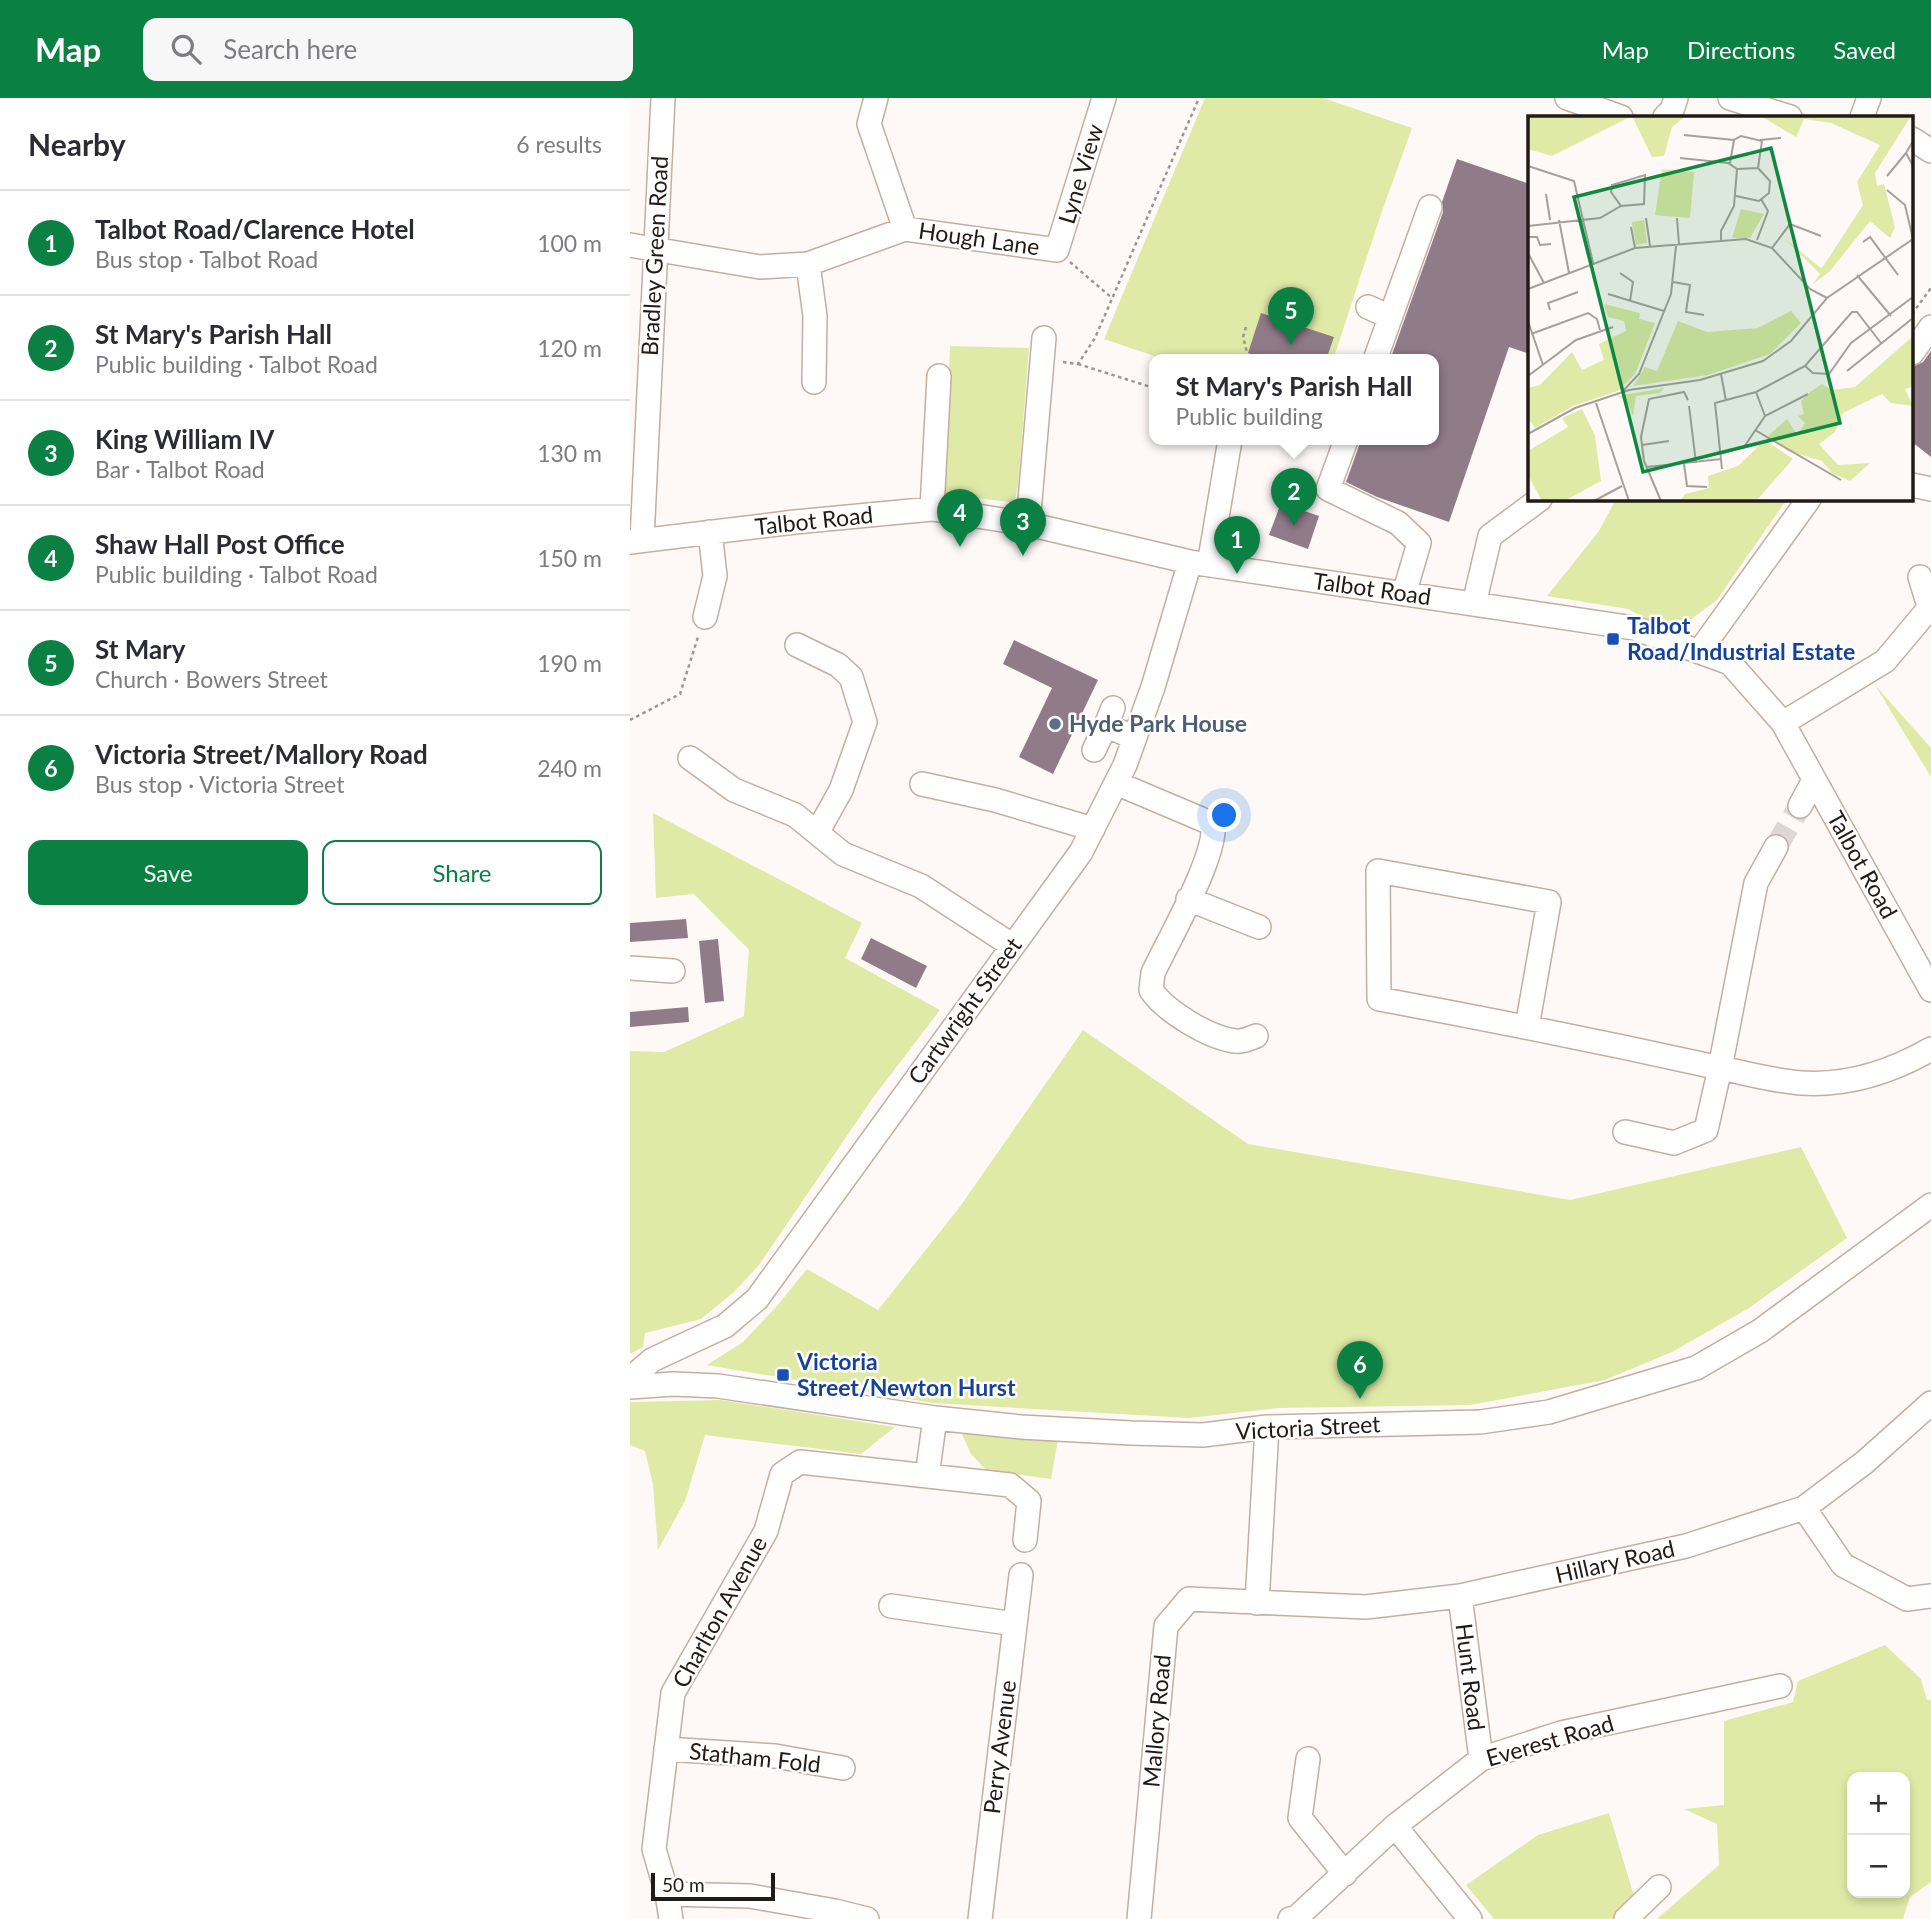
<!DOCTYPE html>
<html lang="en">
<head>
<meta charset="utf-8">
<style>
  :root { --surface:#fff; --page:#f7f7f7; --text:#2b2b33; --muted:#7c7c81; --line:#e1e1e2; --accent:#0b8043 }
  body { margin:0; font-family:Lato,sans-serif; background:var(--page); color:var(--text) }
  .controls { position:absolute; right:21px; bottom:21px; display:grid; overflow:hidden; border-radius:14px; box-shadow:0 4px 10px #0003 }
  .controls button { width:63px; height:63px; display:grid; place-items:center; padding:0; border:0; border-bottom:2px solid var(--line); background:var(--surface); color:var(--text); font:35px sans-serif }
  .scale { position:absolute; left:21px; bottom:18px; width:124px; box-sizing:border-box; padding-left:7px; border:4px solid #221a15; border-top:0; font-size:19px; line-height:24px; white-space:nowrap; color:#221a15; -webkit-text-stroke:5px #fff; paint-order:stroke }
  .you { position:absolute; left:595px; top:718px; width:24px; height:24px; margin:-18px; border:5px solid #fff; border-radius:50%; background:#1a73e8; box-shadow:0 0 0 10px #1a73e833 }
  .badge { display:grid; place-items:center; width:46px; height:46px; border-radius:50%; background:var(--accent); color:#fff; font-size:23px; font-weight:700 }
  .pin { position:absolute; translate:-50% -58px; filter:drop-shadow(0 2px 4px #0008) }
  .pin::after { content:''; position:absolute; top:37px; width:24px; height:21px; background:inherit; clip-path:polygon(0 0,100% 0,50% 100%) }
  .popup { position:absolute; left:519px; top:256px; width:290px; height:91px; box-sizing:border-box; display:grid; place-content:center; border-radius:14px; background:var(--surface); filter:drop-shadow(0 2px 5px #0005); font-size:23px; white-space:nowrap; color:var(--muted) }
  .popup b { font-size:26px; color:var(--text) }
  .popup::after { content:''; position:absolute; left:50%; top:100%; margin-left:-14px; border:14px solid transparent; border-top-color:var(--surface) }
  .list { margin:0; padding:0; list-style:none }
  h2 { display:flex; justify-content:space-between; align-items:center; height:91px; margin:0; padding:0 28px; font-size:30px }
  h2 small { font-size:23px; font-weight:400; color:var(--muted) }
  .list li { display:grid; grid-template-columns:46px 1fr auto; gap:21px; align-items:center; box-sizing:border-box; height:105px; padding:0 28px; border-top:2px solid var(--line) }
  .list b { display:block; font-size:26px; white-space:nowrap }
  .list p { margin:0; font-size:23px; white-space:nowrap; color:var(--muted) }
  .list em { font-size:23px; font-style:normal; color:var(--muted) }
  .actions { display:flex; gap:14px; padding:21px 28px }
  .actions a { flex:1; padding:16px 0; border:2px solid var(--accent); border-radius:14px; text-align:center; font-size:24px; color:var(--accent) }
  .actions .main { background:var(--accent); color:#fff }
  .icon { flex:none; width:38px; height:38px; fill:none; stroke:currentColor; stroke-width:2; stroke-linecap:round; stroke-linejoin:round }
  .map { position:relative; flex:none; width:1301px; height:1821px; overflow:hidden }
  header { display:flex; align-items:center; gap:42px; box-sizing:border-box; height:98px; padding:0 35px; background:var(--accent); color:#fff }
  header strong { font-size:33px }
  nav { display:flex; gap:38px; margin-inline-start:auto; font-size:24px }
  .search { width:490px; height:63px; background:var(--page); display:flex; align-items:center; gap:18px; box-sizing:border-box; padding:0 24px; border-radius:14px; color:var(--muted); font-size:26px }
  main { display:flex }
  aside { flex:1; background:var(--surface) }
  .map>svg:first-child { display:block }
</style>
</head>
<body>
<header>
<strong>Map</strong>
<div class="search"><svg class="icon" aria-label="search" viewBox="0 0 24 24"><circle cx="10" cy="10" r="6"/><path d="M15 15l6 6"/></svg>Search here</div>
<nav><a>Map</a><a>Directions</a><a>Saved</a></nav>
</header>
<main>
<aside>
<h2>Nearby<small>6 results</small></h2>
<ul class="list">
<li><span class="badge">1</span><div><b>Talbot Road/Clarence Hotel</b><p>Bus stop · Talbot Road</p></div><em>100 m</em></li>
<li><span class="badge">2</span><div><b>St Mary's Parish Hall</b><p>Public building · Talbot Road</p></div><em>120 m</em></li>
<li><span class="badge">3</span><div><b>King William IV</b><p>Bar · Talbot Road</p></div><em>130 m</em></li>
<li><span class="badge">4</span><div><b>Shaw Hall Post Office</b><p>Public building · Talbot Road</p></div><em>150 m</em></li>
<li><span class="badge">5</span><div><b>St Mary</b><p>Church · Bowers Street</p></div><em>190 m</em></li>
<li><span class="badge">6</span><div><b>Victoria Street/Mallory Road</b><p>Bus stop · Victoria Street</p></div><em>240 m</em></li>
</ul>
<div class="actions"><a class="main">Save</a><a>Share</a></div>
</aside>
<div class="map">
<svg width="1301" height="1821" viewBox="0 0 1301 1821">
  <rect width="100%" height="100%" fill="#fef9f6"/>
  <path fill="#dfeaa7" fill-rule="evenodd" d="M575,0h118l89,30 -31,86 -48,146h-167l-62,-21z
    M320,248l79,2 -11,139 -3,12 -5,3 -66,-8z
    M986,401h171l-70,101 -27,20 -26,9 -36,-20 -81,-13 52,-65z
    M1245,587l56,63v29z
    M23,715l209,110 -17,35 95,52 -68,89 -113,166 -25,27 -33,27 -56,14 -2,14 -13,7v-303l34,1 80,-36 5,-66 -55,-56 -38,4z
    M453,932l165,114 322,56 231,-53 46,91 -98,70 -77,44 -67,28 -135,25 -192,3 -89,10 -257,-15 -225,-38 36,-23 33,-35 31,-38 71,41 81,-102z
    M91,1302l174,27 -34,27 -156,-19 -20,66 -27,49 -5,-66 -8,-33 -15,-6v-43z
    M331,1334l97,7 -7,40 -65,-9 -15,-16z
    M1255,1547l36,34 6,21h4v182l-21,15 -7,22h-246l62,-54 -2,-41 -33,-15 40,-4v-84l69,-19 5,-21zM1222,1679h53v116h-53z
    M979,1715l32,106h-147l-28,-34 72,-50z"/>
  <path fill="#907b89" d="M827,61l73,25v170l-21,-7 -60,175 -72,-25 -31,-15 15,-42h73v-80h-44l53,-148 -1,-10z
    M631,215l73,24 -8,23h-59l-19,-7z
    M1301,253v106l-19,-15v-75l11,-5z
    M651,405l38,13 -11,33 -39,-14z
    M384,542l84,40 -45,94 -34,-17 33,-69 -49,-24z
    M56,821l2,19 -58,4v-19z
    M241,840l56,28 -11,22 -55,-29z
    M88,841l6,62 -19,2 -6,-62z
    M58,909l1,15 -59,5v-15z"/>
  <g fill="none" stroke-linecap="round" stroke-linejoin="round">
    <path stroke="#ddd8d4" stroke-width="23" stroke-dasharray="23 11" stroke-linecap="butt" d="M1146,749l24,-41"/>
    <g stroke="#c3aea0" stroke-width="26">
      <path id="minor" d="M246,0l-7,26 36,105
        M937,0l54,19
        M1100,0l60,19
        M1035,19l7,-7 4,-12
        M1232,19l7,-19
        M1282,41l19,12
        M0,147l130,22 48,-3 97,-35 152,21 47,-152
        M178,166l7,52 -1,66
        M738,209l22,10
        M1282,255l19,-26
        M745,262l55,-153
        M716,342l-18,49 70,34 21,20 -15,51
        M1282,387l19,4
        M302,411l7,-133
        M398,426l16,-186
        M12,442l21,-442
        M0,444l165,-20 137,-13 96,15 162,38 444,66 96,35 53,60 148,267
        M579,467l21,-125
        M1290,479l7,23h4
        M844,506l16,-68 50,-37
        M75,519l10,-41 -5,-44
        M167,547l41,20 13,12 14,45 -24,68 -24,43
        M1069,554l110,-153
        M483,610l-7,17 28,13
        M1153,625l102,-62 46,-55
        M464,652l12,-25
        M60,660l44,32 61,25 48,39 78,32 92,60
        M486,685l97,41c4,32 -44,115 -60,149l-2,17c14,21 58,48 84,51 7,1 14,-2 21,-5
        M292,686l73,16 98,29
        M1170,708l14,-26
        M558,801l71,28
        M0,870l43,3
        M897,929l22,-125 -171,-31 1,128c114,21 228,44 341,69l36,-185 20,-36
        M995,1034l49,11 32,-13 14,-62c26,5 54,13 81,15 46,3 90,-11 130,-34
        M0,1281l22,-19 73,-34 32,-27 324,-447 44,-87 28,-78 37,-125
        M0,1289l43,-3 45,2 217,32 86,9 110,6 72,2 64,-8 213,-5 69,-10 147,-44 64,-37 171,-126
        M297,1378l8,-58
        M1174,1410l39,57 64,34 24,-3
        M830,1498l21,163
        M627,1505l10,-176
        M261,1508l124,18
        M36,1651l109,7 68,12
        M678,1661l-8,59 45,56
        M765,1728l75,93
        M37,1796l83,2 85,15 32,8
        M41,1821l-4,-25 -13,-45 19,-156 93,-162 16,-57 18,-12 210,23 19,16 -4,39
        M350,1821l41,-344
        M509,1821l27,-293 23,-27 177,8 94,-11 226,-50 118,-38 61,-46 66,-59
        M660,1821l7,-2 98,-91 86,-67 80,-26 219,-47
        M996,1821l33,-32"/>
    </g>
    <path stroke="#9c9692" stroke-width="2.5" stroke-dasharray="3.5 3.5" stroke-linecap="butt" d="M440,164l42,36
      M1282,216l19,-26
      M616,229l-3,10 6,23
      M433,264l15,2 17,-26 104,-240
      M448,266l76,24
      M0,622l50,-26 18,-57"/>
    <use href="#minor" stroke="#fff" stroke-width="23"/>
  </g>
  <g fill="#1a4fb4" stroke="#fff" stroke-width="2.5">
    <rect x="976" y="534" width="14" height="14" rx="3.5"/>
    <rect x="146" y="1270" width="14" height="14" rx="3.5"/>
  </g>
  <circle fill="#5c6f8a" stroke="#fff" stroke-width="2.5" cx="425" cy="626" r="7"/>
  <g text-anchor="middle" stroke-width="5" stroke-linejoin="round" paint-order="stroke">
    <g font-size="23" fill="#221a15" stroke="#fff">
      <text transform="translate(451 76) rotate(-73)" y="8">Lyne View</text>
      <text transform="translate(349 141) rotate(8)" y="8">Hough Lane</text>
      <text transform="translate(25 158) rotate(-87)" y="8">Bradley Green Road</text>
      <text transform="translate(184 423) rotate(-6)" y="8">Talbot Road</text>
      <text transform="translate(742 491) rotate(8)" y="8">Talbot Road</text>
      <text transform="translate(1232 767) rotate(61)" y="8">Talbot Road</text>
      <text transform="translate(335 913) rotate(-54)" y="8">Cartwright Street</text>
      <text transform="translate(678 1330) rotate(-3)" y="8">Victoria Street</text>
      <text transform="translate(985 1464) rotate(-13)" y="8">Hillary Road</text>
      <text transform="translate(90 1514) rotate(-61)" y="8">Charlton Avenue</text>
      <text transform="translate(840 1579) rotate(83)" y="8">Hunt Road</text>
      <text transform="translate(527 1623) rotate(-85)" y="8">Mallory Road</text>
      <text transform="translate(920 1643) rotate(-16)" y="8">Everest Road</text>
      <text transform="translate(370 1649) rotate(-83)" y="8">Perry Avenue</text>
      <text transform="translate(125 1660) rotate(6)" y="8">Statham Fold</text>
    </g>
    <g font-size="23" font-weight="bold" fill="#164399" stroke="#fff" text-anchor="start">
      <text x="997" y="536">Talbot<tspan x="997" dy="26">Road/Industrial Estate</tspan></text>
      <text x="167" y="1272">Victoria<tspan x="167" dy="26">Street/Newton Hurst</tspan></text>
    </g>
    <g font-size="23" font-weight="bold" fill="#4e5e75" stroke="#fff" text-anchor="start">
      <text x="439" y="634">Hyde Park House</text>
    </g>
  </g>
  <g transform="translate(898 18)">
    <rect width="385" height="385" fill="#fef9f6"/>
    <path d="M0,0h158l-14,11 -8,29 -12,1 -20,-41 -80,40 -24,-7zM233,0h150l-36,57 2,13 7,-2 11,43 -5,11 -20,-17 -40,50 -18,14 8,-11 -35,-35 36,29 3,-3 39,-60 -6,-23 23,-37 -49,-22 -27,-4 -8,18zM134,53l32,3 -4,46 -35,-3zM213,93l23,5 -14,24h-18zM116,104l3,23 -11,2 -4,-23zM76,188l36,9 -1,6 16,4 -20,51 -17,17 -45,15 -38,22 -7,-10v-30l12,-3 32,-33 10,18 22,-10 -5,-16 27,-13 -2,-10 -16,-4zM263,195l10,12 -31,31 -62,21 -75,11 12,-19 12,4 21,-50 29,11 51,-4zM385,220v51l-8,2 8,17 -22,-3 -9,-9 -39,19 -8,19 -16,12 19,21 32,-2 -20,18 -18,-8 -10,-12 -34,-10 -20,-15 19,-17 10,16 8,-12 -7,-7 6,-2 -3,-13 9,-9 12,-8 9,6 24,-3zM136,272l-4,5 -24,3 -3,20 -6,-15 -10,-5zM54,293l13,27 6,45 -37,20h-22l-14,-26v-24l40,-24 -6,-9zM237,324l28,19 -36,41 -77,1 5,-7 24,-6 -1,-12 30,-10z" fill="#dfeaa7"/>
    <path fill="none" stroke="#a6a09c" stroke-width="2" d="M156,19l50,5M232,24l21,-2M385,25l-7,12 7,13M152,42l48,5 9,6 -3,37 -13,25v11M202,47l4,-23 7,-4 21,5 -4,27 -21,1M0,50l46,15 19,82M359,60l19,-23M359,74l18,15 8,34M18,78l4,26M208,80l23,5 10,-8 1,-12 -12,-13M118,102l4,28M149,102l2,27M31,104l10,53M0,110l72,-8 21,-12 23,-2 1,-29 -33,10 -1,7 10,14M103,111l4,21M0,121h9l3,8 11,-1M229,124l11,-29 -7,-12M335,126l7,-5 28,38M244,132l18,-24 31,12M0,137l16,30M92,157l13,9 -3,19M329,159l34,41M145,166l17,3 -4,27 18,3M0,173l107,-41 111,-9 26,9 38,41 17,9M80,178l56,17M22,194l-2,-7 30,-11M0,205l15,44M3,218l57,-21 9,6 3,11M277,250l8,7 16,1 22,-31 62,-46M319,255l66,-53M193,258l5,27M0,260l48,-36 37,-13M94,276l17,-18 32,-80 5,-48M228,276l9,24M68,287l33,98M161,290l7,57M227,314l86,50M0,318l47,-26 54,-18 71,-10 63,-19 28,-20 36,-43 86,-59M114,329l27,-4M192,338l24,-7 21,-31 43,-22M156,348l3,22 20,1M119,351l74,-8M194,353l-7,-66 41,-11 49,-26 47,-54h5l24,31M66,385l28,-15M133,385l-17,-40 -3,-24 8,-38 35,-7 4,8"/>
    <path fill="#118842" fill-opacity="0.15" stroke="#118842" stroke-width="3.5" d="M243,32l69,275 -197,49 -69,-275z"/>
    <rect width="385" height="385" fill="none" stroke="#221a15" stroke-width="3.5"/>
  </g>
</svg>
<div class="controls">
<button>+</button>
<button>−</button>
</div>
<div class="scale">50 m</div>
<div class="you"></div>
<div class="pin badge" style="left:607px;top:476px">1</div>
<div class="pin badge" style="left:664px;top:428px">2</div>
<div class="popup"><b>St Mary's Parish Hall</b>Public building</div>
<div class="pin badge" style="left:393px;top:458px">3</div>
<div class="pin badge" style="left:330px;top:449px">4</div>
<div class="pin badge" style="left:661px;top:247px">5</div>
<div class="pin badge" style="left:730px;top:1301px">6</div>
</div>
</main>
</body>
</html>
